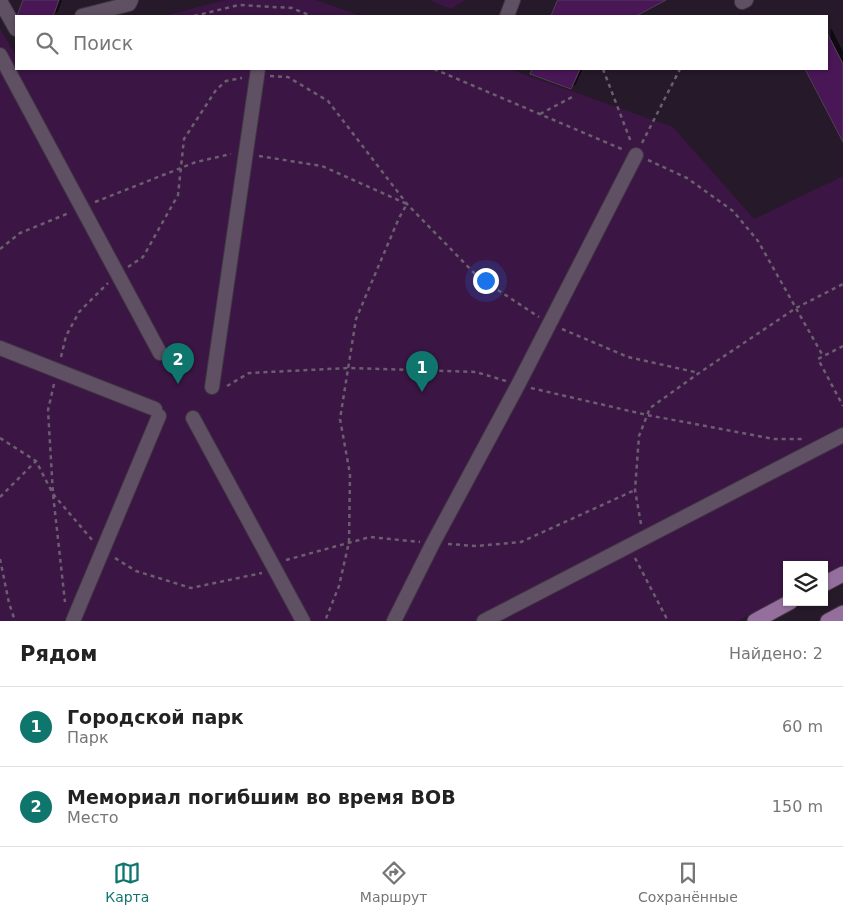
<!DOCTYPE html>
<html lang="ru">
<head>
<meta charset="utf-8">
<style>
  :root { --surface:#fff; --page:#f6f6f6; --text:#222; --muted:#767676; --line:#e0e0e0; --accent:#0f766e }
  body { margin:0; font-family:"DejaVu Sans",sans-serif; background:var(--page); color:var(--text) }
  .controls { position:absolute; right:15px; bottom:15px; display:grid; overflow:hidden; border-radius:0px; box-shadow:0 1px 4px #0004 }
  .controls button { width:45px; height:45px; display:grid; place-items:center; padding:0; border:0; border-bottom:1px solid var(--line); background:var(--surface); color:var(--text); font:25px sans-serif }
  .you { position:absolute; left:485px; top:280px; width:18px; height:18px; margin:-12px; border:4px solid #fff; border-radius:50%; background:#1a73e8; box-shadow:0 0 0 8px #1a73e833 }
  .badge { display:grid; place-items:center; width:32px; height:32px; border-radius:50%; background:var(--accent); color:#fff; font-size:16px; font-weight:700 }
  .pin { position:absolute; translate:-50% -41px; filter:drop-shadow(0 1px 2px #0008) }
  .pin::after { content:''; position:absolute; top:26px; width:18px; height:15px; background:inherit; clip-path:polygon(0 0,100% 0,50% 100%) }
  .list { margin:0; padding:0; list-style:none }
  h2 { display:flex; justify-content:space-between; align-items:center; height:65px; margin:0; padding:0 20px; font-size:21px }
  h2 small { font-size:16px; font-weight:400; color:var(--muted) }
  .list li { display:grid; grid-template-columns:32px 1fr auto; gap:15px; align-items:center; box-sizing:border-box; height:80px; padding:0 20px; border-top:1px solid var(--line) }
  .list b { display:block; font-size:19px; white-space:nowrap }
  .list p { margin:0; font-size:16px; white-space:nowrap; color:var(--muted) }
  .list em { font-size:16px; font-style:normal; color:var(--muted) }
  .icon { flex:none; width:28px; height:28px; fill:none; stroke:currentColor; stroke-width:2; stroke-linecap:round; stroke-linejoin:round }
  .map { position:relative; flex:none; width:843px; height:621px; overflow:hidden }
  .search { position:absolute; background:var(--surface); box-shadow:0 1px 4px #0004; left:15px; right:15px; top:15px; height:55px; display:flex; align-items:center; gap:12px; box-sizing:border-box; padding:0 18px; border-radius:0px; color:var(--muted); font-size:19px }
  .sheet { height:225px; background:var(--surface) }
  nav { display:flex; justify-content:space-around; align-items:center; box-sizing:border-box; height:70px; border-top:1px solid var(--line); background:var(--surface); font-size:14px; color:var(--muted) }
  nav a { display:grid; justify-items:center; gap:2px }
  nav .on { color:var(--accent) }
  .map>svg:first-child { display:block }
</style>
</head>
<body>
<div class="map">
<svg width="843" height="621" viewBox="0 0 843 621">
  <defs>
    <filter id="shadow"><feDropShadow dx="4" dy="-4" stdDeviation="0" flood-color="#0009"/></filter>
  </defs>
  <rect width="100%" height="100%" fill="#261929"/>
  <path fill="#3b1544" d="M225,0h91l45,16h-197z
    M429,0h37l-16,9z
    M0,28l16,28v13h493l164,58 81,92 89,-43v389l-19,10v-10h-37v30l-49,26h-738z"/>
  <path fill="#4a1256" stroke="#504154" filter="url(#shadow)" d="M23,0h36l-6,16h-36z
    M559,0h107l-30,16h-85l6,-15z
    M827,33l16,31v78l-38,-73h22z
    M532,69h48l-9,20 -41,-15z"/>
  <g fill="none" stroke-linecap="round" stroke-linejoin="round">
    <g stroke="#403642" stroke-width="16">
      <path id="minor" d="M0,1l16,28
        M742,2l4,-2
        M82,16l47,-12 2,-4
        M507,16l6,-16
        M0,55l160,298
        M0,348l155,61
        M212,387l46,-318
        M193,418l110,203
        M73,621l86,-205
        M394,621l39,-78 85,-158 118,-230
        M484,621l359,-186"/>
    </g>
    <g stroke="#403642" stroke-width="17">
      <path id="major" d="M824,584l19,-10
        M755,621l35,-19
        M828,621l15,-8"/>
    </g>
    <path stroke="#6b5f6e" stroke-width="2.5" stroke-dasharray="4 4" stroke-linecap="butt" d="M194,16l45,-11 53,3 19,8
      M434,69l190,81
      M603,69l28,73
      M270,76l18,1 40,24 79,103 71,73 61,40
      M540,114l34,-18
      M642,143l38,-74
      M259,156l63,10 85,38 -8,14 -43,101 -16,100 10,55 -1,68 -10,44 -14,35
      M648,160l39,18 46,33 25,30 65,115
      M95,202l101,-40 35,-8
      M0,249l20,-16 49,-20
      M128,267l15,-10 35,-62 6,-56 32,-49 10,-9 16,-3
      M562,329l66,28 71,16
      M843,346l-25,13 25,47
      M61,357l5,-21 13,-24 29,-29
      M54,384l-6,26 5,84 12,108
      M227,386l22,-13 99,-5 128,4 30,9
      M531,388l116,27 127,24h31
      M0,438l36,23 17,33 40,47
      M0,497l36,-36
      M641,524l-6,-34 4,-54 11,-28 49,-35 97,-65 47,-24
      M448,544l28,2 45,-4 114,-52
      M115,558l21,13 55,17 71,-15
      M635,558l33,63
      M0,559l9,44 6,18
      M286,560l84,-23 50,5"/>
    <use href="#minor" stroke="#5f5063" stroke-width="14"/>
    <use href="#major" stroke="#946f9d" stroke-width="15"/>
  </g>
</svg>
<div class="controls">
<button><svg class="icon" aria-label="layers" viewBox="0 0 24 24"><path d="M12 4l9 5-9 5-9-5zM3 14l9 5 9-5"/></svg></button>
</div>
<div class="you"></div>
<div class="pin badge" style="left:422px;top:392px">1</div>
<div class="pin badge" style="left:178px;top:384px">2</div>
<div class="search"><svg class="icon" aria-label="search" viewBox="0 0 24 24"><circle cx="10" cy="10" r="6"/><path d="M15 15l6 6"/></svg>Поиск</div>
</div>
<section class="sheet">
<h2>Рядом<small>Найдено: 2</small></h2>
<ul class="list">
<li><span class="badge">1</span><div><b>Городской парк</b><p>Парк</p></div><em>60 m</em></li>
<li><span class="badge">2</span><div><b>Мемориал погибшим во время ВОВ</b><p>Место</p></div><em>150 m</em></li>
</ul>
</section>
<nav>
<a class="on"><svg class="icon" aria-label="map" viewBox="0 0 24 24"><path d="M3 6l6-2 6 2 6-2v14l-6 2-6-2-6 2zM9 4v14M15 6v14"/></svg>Карта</a>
<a><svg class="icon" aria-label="directions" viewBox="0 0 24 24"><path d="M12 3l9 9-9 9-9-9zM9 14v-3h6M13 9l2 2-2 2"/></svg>Маршрут</a>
<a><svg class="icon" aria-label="saved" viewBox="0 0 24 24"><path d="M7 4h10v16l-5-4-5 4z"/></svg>Сохранённые</a>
</nav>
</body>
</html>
